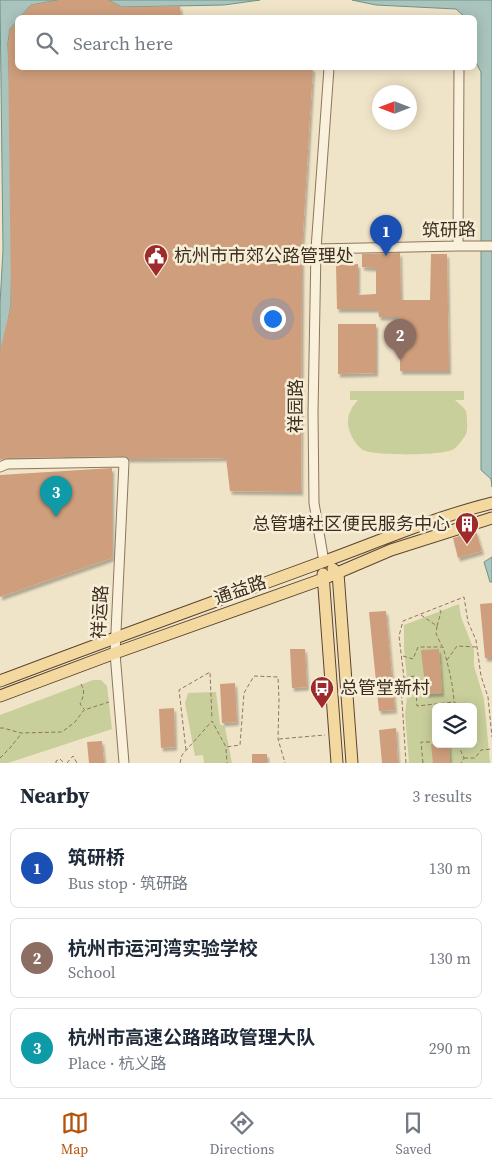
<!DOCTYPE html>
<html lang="en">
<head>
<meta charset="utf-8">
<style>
  :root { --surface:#fff; --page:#f2f2f3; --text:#1f2937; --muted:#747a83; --line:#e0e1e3; --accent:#b45309 }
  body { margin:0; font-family:"Source Serif 4","Noto Sans SC",serif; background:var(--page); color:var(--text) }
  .controls { position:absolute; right:15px; bottom:15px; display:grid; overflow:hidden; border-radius:8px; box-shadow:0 2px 12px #0003 }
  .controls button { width:45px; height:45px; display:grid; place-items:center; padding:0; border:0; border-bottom:1px solid var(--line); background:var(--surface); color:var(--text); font:25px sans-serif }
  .compass { position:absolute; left:372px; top:85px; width:45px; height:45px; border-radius:50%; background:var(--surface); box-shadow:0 2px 12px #0003; rotate:270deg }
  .you { position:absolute; left:272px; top:318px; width:18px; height:18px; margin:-12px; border:4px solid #fff; border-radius:50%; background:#1a73e8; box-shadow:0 0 0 8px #1a73e833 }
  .badge { display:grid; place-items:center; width:32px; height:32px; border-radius:50%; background:var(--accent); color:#fff; font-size:16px; font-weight:700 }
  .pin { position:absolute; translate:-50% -41px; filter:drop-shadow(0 1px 2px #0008) }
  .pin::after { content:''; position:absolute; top:26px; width:18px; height:15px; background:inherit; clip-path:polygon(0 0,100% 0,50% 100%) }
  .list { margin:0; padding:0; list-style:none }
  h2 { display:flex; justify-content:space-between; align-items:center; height:65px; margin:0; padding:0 20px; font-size:21px }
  h2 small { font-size:16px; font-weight:400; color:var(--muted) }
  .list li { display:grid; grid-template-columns:32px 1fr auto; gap:15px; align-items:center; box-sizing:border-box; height:80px; margin:0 10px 10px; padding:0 10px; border:1px solid var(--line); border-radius:8px }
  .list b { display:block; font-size:19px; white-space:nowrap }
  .list p { margin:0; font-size:16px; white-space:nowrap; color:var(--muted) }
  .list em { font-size:16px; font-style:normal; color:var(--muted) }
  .icon { flex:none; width:28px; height:28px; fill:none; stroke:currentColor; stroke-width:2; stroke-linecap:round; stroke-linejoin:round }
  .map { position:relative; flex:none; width:492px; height:763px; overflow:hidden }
  .search { position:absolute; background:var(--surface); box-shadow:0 2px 12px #0003; left:15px; right:15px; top:15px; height:55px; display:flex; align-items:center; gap:12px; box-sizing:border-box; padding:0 18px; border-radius:8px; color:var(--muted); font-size:19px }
  .sheet { height:335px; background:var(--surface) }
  nav { display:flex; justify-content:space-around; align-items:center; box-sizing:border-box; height:70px; border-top:1px solid var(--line); background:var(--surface); font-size:14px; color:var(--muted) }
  nav a { display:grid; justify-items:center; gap:2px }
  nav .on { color:var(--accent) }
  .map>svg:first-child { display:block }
</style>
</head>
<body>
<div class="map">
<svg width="492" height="763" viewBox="0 0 492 763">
  <defs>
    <filter id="shadow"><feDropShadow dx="2" dy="3.5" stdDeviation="1" flood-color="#0004"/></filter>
  </defs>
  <rect width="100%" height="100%" fill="#f0e4c8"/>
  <path fill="#c9cf9b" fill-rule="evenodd" d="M350,391h114v9h-9c3,3 9,7 11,11 1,4 2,19 0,23 -1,3 -9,13 -12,15 -9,7 -80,7 -91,1 -5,-3 -9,-9 -12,-15 -6,-14 -3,-24 7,-35h-8z
    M459,604l2,13 13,33v16l10,33 6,64h-81l-4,-49 3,-26 -4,-39v-24zM436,707h37v37h-37z
    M93,680h8l6,6 5,43 -104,34h-8v-48z
    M216,692l4,32 5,3 7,36h-28l-1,-8 -8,1 -10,-53 3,-10z"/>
  <path fill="#a9c4bc" stroke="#6f938a" d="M0,0h59l-28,5 -11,12 -2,1 -1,3 -7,8 -2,14 5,140 -2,122 -11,61v-62l3,-54z
    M108,0h152l-36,5 -102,2z
    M352,0h140v487l-1,-8 -10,-9v-398l-6,-11 -1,-43 -9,-1 -9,-8 -80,-4z
    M492,557v25h-2l-6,-20z"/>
  <path fill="#cf9f7d" filter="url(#shadow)" d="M59,0h49l14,7 58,-1 1,12h-161l11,-13z
    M18,21v47h295l-11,181 -1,243 -71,-1 -4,-33 -97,1 -5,-3 -117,2 -7,2v-109l11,-46 -3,-262 2,-14z
    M400,253l1,47h29l1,-46h16l2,117h-49v-54h-21l-1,-8h-41l-1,-44 22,-1v31l18,-1v-26l-14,-1v-13z
    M338,324h38v49l-38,1z
    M112,468v90l-112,39v-122z
    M476,531l6,20 -24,7 -5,-20z
    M492,603v55h-7l-5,-54z
    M386,611l9,99 -16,1 -10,-99z
    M290,649h15l2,38 -15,1z
    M439,649l3,44 -16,1 -5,-44z
    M235,683l2,39 -15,1 -2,-39z
    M174,708l1,39 -14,1 -2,-39z
    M396,728l2,35h-16l-3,-33z
    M102,741l2,22h-15l-2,-21z
    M431,744h18l1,19h-17z
    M252,754h15v9h-15z"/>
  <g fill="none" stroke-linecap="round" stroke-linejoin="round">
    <g stroke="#8d765c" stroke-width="11">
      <path id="minor" d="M458,246l1,-178
        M316,249l142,-3h34
        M0,467l7,-3 117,-2 -9,191 9,110
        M324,562l-10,-59 -1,-90 3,-164 13,-181"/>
    </g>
    <g stroke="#5b4430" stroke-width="13">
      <path id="major" d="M333,569l5,4 14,190
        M323,574l14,189
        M0,681c105,-40 211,-78 317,-117 58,-21 115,-46 175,-61
        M0,696l115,-43 208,-74 68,-29 101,-32"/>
    </g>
    <path stroke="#8d765c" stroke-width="1" stroke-dasharray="4 2.5" stroke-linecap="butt" d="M421,615l16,11 -1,8 6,12
      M437,626l4,-14 -2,-4
      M403,656l10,3 5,-12h25c5,18 10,36 11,55
      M447,660l10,-14 19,1
      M404,678l11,-2 2,30 37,-4 7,5
      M81,684c4,7 3,12 -1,20l4,5
      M0,728h3l18,5 41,-1 13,-10 9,-12 25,-8
      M279,739l46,-4
      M459,744v3l5,11 -3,5
      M226,749l1,14
      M186,750l-7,-60 31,-18 2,47
      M0,758l10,-10 11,-14
      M464,758h11l6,-8 11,-1
      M56,763v-2l4,-2 4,4
      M67,763l6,-7 4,7
      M180,763l2,-8 30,-34 14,26 14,-2 4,-52 10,-17 24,1 1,22 -1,40 7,24
      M406,763l-5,-78 3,-7 -5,-42 4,-15 61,-24 4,25 8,18 5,36 7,21 4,40
      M423,763l-2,-21h15"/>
    <use href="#minor" stroke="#faf1dc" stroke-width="9"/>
    <use href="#major" stroke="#f3d9a0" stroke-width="11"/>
  </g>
  <defs>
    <g id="civic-pin" transform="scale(1.25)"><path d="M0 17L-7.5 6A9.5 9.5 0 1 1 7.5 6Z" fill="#9e2a2b" stroke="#f7eed8"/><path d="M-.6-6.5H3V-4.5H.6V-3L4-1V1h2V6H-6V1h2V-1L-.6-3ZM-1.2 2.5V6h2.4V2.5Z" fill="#fff"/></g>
    <g id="building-pin" transform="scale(1.25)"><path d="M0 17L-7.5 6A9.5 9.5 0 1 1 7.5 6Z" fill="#9e2a2b" stroke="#f7eed8"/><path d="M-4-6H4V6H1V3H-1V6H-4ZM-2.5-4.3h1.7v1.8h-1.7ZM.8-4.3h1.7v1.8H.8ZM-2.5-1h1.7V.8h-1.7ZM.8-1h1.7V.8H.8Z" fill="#fff"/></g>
    <g id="bus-pin" transform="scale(1.25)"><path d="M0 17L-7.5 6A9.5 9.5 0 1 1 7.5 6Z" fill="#9e2a2b" stroke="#f7eed8"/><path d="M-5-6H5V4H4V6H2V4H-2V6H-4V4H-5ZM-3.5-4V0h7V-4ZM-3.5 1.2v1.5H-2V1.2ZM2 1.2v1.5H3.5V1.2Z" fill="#fff"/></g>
  </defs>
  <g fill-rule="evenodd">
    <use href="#civic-pin" x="156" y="256"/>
    <use href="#building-pin" x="467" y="524"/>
    <use href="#bus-pin" x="322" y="688"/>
  </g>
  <g text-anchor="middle" stroke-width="5" stroke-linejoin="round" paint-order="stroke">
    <g font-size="18" fill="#3d2e20" stroke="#f7eed8">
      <text transform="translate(449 230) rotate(-1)" y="6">筑研路</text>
      <text transform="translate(296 406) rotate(-90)" y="6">祥园路</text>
      <text transform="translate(240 590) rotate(-19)" y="6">通益路</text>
      <text transform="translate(100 612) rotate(-87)" y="6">祥运路</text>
    </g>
    <g font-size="18" fill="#3d2e20" stroke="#f7eed8" text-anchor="start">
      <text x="174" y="262">杭州市市郊公路管理处</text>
      <text x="450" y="530" text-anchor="end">总管塘社区便民服务中心</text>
      <text x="340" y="694">总管堂新村</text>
    </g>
  </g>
</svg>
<div class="controls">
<button><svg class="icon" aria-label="layers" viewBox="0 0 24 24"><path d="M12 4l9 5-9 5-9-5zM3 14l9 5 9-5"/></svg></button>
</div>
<svg class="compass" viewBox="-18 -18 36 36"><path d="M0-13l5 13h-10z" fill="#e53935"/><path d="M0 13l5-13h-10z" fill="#747a83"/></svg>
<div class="you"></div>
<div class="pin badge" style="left:386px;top:256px;background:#1a4fb4">1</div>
<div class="pin badge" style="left:400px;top:360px;background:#8d6e63">2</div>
<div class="pin badge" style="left:56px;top:517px;background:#0f9aa8">3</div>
<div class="search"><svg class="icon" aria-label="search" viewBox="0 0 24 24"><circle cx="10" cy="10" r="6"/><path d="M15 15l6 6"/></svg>Search here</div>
</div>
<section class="sheet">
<h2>Nearby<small>3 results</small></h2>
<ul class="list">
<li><span class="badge" style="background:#1a4fb4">1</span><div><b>筑研桥</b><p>Bus stop · 筑研路</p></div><em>130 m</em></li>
<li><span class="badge" style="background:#8d6e63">2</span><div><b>杭州市运河湾实验学校</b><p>School</p></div><em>130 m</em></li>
<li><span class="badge" style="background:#0f9aa8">3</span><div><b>杭州市高速公路路政管理大队</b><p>Place · 杭义路</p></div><em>290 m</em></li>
</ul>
</section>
<nav>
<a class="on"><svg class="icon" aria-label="map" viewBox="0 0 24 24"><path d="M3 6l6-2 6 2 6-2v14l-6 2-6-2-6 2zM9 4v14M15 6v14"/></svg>Map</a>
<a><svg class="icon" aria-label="directions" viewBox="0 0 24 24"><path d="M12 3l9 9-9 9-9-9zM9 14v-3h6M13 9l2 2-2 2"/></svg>Directions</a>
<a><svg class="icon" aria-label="saved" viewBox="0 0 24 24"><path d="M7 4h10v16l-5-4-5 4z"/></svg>Saved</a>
</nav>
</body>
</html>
